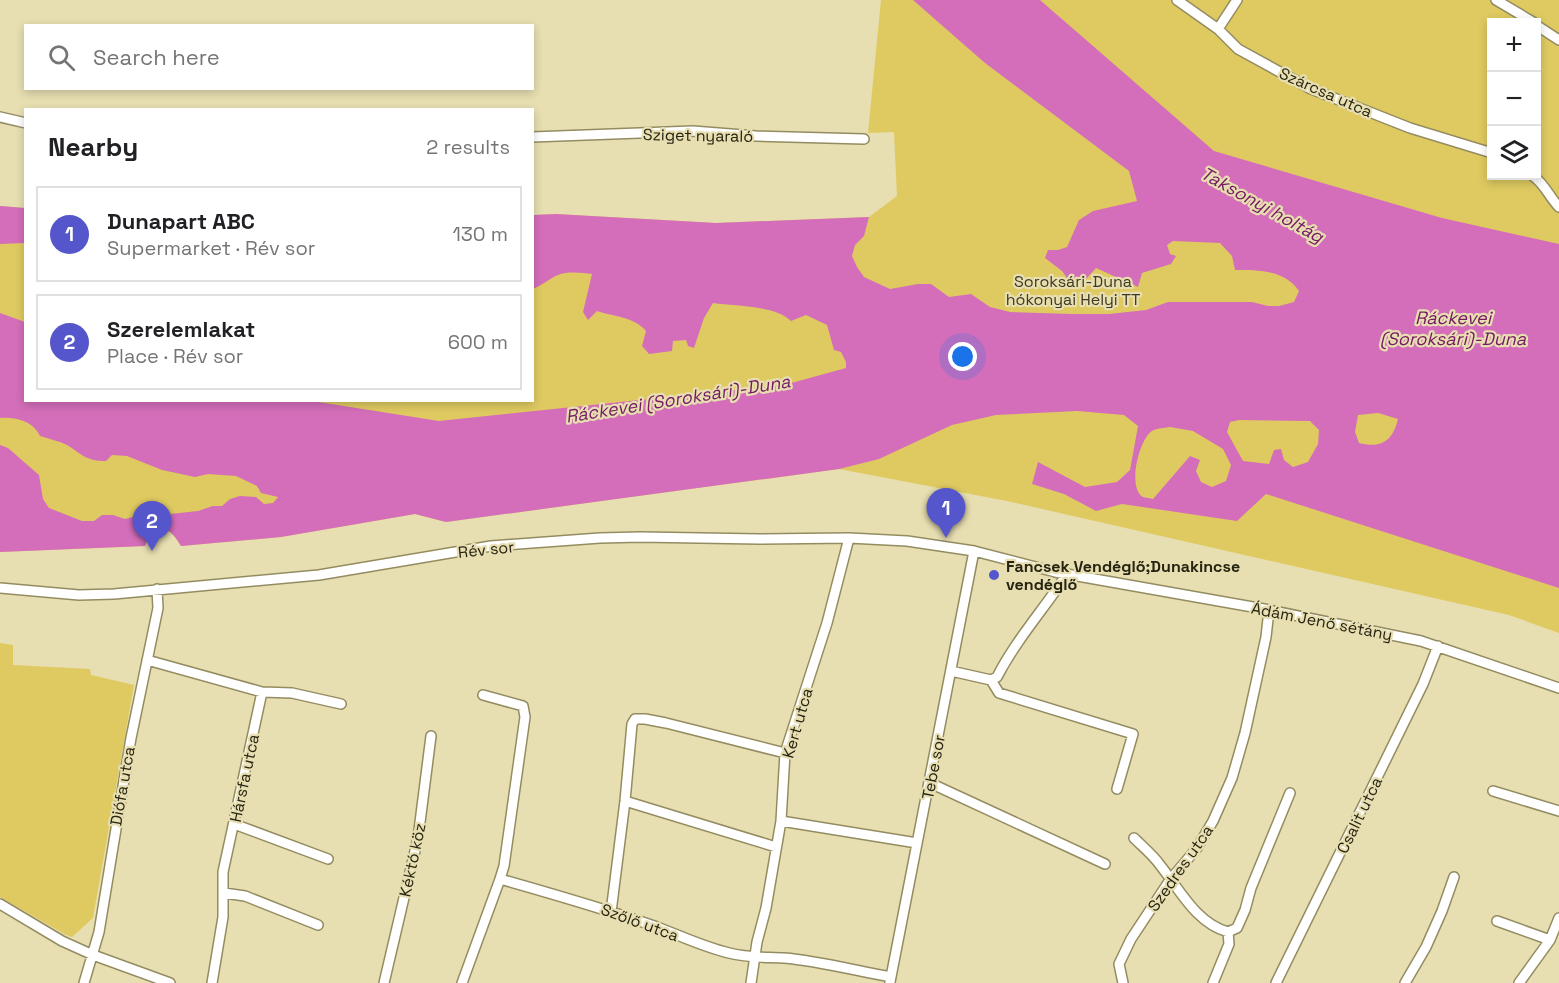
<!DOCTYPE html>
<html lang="en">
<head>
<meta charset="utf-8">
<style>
  :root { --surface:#fff; --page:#f6f6f6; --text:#202124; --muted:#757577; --line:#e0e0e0; --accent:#55c }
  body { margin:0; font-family:"Space Grotesk",sans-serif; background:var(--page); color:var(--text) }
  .controls { position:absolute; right:18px; top:18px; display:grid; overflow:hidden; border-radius:0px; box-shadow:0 3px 9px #0003 }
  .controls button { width:54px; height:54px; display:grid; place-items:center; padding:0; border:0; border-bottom:2px solid var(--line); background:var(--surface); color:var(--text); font:30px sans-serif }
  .you { position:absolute; left:963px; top:357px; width:21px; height:21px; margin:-15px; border:4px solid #fff; border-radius:50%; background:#1a73e8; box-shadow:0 0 0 9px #1a73e833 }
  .badge { display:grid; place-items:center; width:39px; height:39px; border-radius:50%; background:var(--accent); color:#fff; font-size:20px; font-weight:700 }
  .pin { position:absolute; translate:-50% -50px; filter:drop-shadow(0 2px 3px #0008) }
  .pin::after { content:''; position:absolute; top:32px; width:21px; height:18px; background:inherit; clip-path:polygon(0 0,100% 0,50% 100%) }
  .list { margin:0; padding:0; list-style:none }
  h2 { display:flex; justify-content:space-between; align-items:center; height:78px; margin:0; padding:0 24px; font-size:26px }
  h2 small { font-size:20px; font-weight:400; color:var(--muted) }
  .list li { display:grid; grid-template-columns:39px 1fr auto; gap:18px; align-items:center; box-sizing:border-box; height:96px; margin:0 12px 12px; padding:0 12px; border:2px solid var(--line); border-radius:0px }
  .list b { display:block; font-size:22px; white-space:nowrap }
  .list p { margin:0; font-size:20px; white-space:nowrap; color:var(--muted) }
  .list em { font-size:20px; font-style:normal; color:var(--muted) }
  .icon { flex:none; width:33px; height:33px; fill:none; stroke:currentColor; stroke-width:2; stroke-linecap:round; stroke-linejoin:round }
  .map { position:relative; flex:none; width:1559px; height:983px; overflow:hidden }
  .search { position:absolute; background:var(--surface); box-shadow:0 3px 9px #0003; left:24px; top:24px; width:510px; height:66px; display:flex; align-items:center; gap:15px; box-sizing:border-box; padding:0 21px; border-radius:0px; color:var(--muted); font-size:22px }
  .panel { position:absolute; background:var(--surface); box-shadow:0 3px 9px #0003; left:24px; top:108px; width:510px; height:294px; border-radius:0px }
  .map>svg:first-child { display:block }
</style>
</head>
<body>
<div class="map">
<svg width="1559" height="983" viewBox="0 0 1559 983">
  <rect width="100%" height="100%" fill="#e7deb1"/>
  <path fill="#dfca61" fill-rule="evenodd" d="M881,0h678v633l-50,-18 -502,-114 -168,-32 -393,53 -31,-8 -134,23 -100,9c-7,-12 -14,-20 -29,-19l-7,19 -145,6v-346l25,2 1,192h506l1,-185 23,-1 160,9 153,-6 28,-21 -3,-64 -26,1zM1492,22h44v154h-44z
    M0,643l13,2v20l77,4 1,6 43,10 -41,233 -21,19 -6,-2 -66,-38z"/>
  <path fill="#d46eba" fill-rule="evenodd" d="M913,0h127l174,151 228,67 117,26v344l-293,-94 -29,27 -115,-17 -26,7 -32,-17 -32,-10 6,-22 47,25 32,-5 13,-12 8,-44 -14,-11 -47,-4 -81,4 -44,10 -73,34 -40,10 -393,53 -31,-8 -134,23 -100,9c-7,-12 -14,-20 -29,-19l-7,19 -145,6v-107l8,3 31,27 4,24 6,9 33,13h12l8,-6h11l12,4 23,-6 22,1 28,-3 15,-5h9l8,-7 10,-3 16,1 8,7 9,-1 5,-6 -17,-4 -4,-7 -21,-10 -28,-2 -13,3 -33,-7 -35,-14 -15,-1 -6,6c-20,0 -23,-6 -39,-16 -8,-4 -18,-6 -27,-9 -7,-15 -24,-19 -40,-18v-105l25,9 1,78 286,1 127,20 345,-36 62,-17v-6l-5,-10 -7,-2 -7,-25 -21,-10 -15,6c-16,-16 -57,-15 -78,-18l-9,15 -10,30 -6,-2 -2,-6 -13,1 -1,10 -23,3 -7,-8 4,-15c-13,-15 -32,-14 -49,-20l-9,9 -5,-8 9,-38c-10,-1 -24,-3 -34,1 -8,3 -15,10 -25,14v-74l23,-1 160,9 153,-6 -5,19 -9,9 -3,11 5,11 7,10 26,12 28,-5h13l18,13 22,-3 19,13 20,5 62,2h37l37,-4 22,-8h84l16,4h11l15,-4 5,-11c-14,-21 -40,-21 -64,-21l-3,-14 -12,-13 -47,-2 -6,4 3,9 6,2 -5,8 -29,9 -4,14 -42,-19 -10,11 -19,-1 -5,-7 -17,-13 3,-8h10l9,-3 12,-27 14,-9 44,-10 -8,-30 -144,-108zM1378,413l20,6c-5,21 -16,30 -39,24l-4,-11 3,-17zM1239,420l71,1 9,9 -1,14 -10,18 -15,5 -9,-7 -3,-11 -7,1 -5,14 -26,-3 -16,-29 3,-10zM1170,427l23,4 30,18 8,16 -5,16 -14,6 -11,-5 -5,-11 4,-11 -10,-4 -37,43c-2,-1 -8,-1 -10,-2 -16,-9 -4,-58 9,-66 5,-3 12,-3 18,-4z
    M0,206l25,2v35l-25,1z"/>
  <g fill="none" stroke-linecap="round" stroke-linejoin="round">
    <g stroke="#948c61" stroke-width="12">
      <path id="street" d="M1177,0l41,29 20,20 73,40 99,39 82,25
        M1496,0l37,22
        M1536,25l23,15
        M1218,29l19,-29
        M0,117l26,6
        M532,137l161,-6 63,5 108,3
        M1533,176c12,8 16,21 26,31
        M0,588l79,7 35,-1 205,-19 172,-29 109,-8 40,-1 119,2 90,-1 58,3 67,10 81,21 209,37 157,32 138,47
        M147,660l115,32 -39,180v45l-11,66
        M951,671l40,9 6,-3c19,-37 47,-68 70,-103
        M991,680l8,13 134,41 -16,55
        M262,692l30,1 49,11
        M483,695l40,11 2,11 -21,149 -4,13
        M930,783l175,81
        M1493,791l66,20
        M625,801l151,46
        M781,821l136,22
        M234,824l94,35
        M1134,838c9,9 19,17 26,27 20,25 36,58 68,67
        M224,893l21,3 73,29
        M0,904l62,37 31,14 77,28
        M611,912l14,-111 7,-77 3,-5h10l21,4 119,30
        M1497,921l53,19
        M890,982l84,-431
        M84,983l15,-51 32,-194 27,-130 -1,-19
        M384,983l34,-145 13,-102
        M462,983l38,-104c53,15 105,30 157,48 24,9 47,20 72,26 19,5 36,4 55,5 36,3 72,13 107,19
        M751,983l6,-41 9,-34 15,-87 4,-68 42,-130 22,-85
        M1123,983l-4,-19 12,-25 39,-59 27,-32 16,-27 19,-43 13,-45 21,-96 3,-27
        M1213,983l16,-39 -1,-12 9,-4 8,-18 6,-22 39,-95
        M1276,983l147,-299 15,-38
        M1405,983l21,-36 16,-36 12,-34
        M1519,983l31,-43 9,-22"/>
    </g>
    <use href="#street" stroke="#fff" stroke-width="9"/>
  </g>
  <circle fill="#55c" stroke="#e7deb1" stroke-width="2" cx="994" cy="575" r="6"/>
  <g text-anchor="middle" stroke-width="4.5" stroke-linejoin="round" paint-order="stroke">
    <g font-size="16" fill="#262311" stroke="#e7deb1">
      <text transform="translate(1326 92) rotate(24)" y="6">Szárcsa utca</text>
      <text transform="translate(698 135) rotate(1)" y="6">Sziget nyaraló</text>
      <text transform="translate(486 549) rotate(-6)" y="6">Rév sor</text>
      <text transform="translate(1322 621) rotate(11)" y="6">Ádám Jenő sétány</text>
      <text transform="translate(797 723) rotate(-74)" y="6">Kert utca</text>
      <text transform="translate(933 767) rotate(-79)" y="6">Tebe sor</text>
      <text transform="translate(244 778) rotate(-78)" y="6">Hársfa utca</text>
      <text transform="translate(122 786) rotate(-80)" y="6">Diófa utca</text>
      <text transform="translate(1359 815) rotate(-64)" y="6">Csalit utca</text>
      <text transform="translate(412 860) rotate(-78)" y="6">Kéktó köz</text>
      <text transform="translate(1180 868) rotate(-55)" y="6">Szedres utca</text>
      <text transform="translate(640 922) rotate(20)" y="6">Szőlő utca</text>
    </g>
    <g font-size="16" fill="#3e3922" stroke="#e7deb1">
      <text x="1073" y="287">Soroksári-Duna<tspan x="1073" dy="18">hókonyai Helyi TT</tspan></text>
    </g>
    <g font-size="16" font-weight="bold" fill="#262311" stroke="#e7deb1" text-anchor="start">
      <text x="1006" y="572">Fancsek Vendéglő;Dunakincse<tspan x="1006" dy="18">vendéglő</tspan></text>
    </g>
    <g font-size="18" font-style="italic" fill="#751962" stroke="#e7deb1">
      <text transform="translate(1262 205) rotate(29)" y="6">Taksonyi holtág</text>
      <text x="1453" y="324">Ráckevei<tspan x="1453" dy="21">(Soroksári)-Duna</tspan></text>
      <text transform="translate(678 399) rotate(-9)" y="6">Ráckevei (Soroksári)-Duna</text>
    </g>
  </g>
</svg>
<div class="controls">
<button>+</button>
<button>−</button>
<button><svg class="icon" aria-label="layers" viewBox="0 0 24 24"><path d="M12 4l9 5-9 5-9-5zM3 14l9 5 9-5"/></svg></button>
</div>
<div class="you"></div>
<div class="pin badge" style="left:946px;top:538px">1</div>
<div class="pin badge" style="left:152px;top:551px">2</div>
<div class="search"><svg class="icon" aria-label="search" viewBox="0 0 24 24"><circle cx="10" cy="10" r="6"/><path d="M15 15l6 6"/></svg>Search here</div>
<section class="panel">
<h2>Nearby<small>2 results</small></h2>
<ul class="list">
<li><span class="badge">1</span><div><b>Dunapart ABC</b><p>Supermarket · Rév sor</p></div><em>130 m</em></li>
<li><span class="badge">2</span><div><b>Szerelemlakat</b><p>Place · Rév sor</p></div><em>600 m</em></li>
</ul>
</section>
</div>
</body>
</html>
